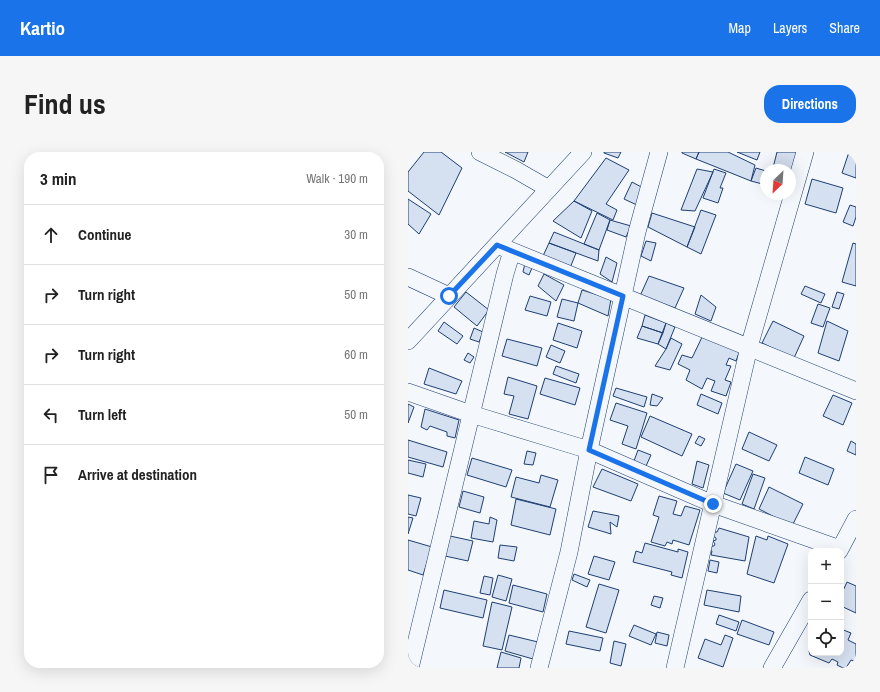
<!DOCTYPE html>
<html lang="en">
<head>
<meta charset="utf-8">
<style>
  :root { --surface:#fff; --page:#f6f6f6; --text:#222; --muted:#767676; --line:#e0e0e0; --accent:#1a73e8 }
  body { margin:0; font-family:"Archivo Narrow",sans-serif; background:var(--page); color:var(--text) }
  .controls { position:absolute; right:12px; bottom:12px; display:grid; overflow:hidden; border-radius:8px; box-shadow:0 4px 16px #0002 }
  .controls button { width:36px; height:36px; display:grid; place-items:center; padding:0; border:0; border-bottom:1px solid var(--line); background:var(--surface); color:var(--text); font:20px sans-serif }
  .compass { position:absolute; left:352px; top:12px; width:36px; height:36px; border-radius:50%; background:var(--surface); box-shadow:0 4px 16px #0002; rotate:205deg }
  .stop { position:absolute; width:12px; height:12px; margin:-9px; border:3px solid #1a73e8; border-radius:50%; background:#fff }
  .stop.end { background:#1a73e8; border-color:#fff; box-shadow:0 1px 4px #0008 }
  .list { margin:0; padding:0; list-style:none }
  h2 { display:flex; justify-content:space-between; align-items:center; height:52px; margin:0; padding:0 16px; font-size:17px }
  h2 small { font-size:13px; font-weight:400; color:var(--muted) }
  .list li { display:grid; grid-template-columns:26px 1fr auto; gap:12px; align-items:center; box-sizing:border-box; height:60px; padding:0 16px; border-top:1px solid var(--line) }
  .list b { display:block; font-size:15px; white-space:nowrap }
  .list em { font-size:13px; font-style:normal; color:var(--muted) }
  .icon { flex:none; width:22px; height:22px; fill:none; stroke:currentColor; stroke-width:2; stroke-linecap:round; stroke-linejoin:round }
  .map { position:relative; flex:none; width:448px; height:516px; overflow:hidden; border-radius:16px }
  header { display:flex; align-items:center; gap:24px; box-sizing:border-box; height:56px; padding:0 20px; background:var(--accent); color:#fff }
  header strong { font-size:19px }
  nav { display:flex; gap:22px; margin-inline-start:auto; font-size:14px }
  .intro { display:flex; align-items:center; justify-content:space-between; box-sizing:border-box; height:96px; padding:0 24px }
  h1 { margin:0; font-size:28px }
  .button { padding:10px 18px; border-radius:16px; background:var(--accent); color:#fff; font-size:14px; font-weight:700 }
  main { display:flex; gap:24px; padding:0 24px }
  aside { flex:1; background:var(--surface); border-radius:16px; box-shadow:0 4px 16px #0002 }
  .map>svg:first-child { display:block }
</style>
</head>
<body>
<header>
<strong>Kartio</strong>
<nav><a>Map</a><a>Layers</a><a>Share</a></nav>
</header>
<div class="intro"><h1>Find us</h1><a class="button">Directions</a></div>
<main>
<aside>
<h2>3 min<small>Walk · 190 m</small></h2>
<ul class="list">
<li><svg class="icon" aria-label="ahead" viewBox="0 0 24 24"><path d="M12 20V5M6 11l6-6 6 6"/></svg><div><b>Continue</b></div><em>30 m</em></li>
<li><svg class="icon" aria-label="right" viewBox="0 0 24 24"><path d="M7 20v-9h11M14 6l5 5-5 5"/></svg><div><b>Turn right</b></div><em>50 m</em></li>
<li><svg class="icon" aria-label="right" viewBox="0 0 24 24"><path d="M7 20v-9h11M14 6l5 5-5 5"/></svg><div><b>Turn right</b></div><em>60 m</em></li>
<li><svg class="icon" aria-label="left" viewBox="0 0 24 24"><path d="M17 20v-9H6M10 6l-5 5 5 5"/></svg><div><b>Turn left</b></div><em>50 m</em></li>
<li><svg class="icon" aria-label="arrive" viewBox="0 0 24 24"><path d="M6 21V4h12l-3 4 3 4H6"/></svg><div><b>Arrive at destination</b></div></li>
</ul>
</aside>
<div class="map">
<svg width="448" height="516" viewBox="0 0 448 516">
  <rect width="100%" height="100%" fill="#f4f7fb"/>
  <path fill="#d5e0f0" stroke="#1d3f73" d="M16,0h17l21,16 -23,47 -31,-24v-19z
    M97,0h23l-4,10z
    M196,0h17l-3,6 -14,-5z
    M274,0h17l-3,7 -14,-6z
    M291,0h29l27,13 -4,16 -55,-22z
    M329,0h23l-3,8z
    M369,0h21l-8,25v-7h-13l-4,-2z
    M441,0h7v26l-14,-5z
    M198,6l23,12 -23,34 11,6 -4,10 -39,-19z
    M348,16l10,3v14l-15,-4z
    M289,17l16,3 -18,39 -14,-1z
    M306,17l12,4 -6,15h3l-5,15 -15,-5z
    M404,27l31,9 -7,25 -31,-9z
    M224,30l13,7 -6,17 -15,-7z
    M0,47l23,15 -12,20 -11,-10z
    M166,49l18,10 -11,27 -28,-17z
    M442,53l6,2v10l-3,9 -10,-4z
    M293,58l15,5 -15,39 -14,-7z
    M189,61l13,7 -11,30 -15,-6z
    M244,61l43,14 -8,20 -39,-20z
    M202,68l21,6 -5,11 -19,-7z
    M146,80l45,18 -1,11 -49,-18z
    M238,89l10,2 -5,18 -10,-5z
    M141,91l27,10 -6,15 -27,-12z
    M445,91l3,1v42l-14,-4z
    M198,105l11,6 -5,19 -12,-8z
    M117,111l7,5 -3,7 -6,-3z
    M136,122l20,11 -8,16 -18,-15z
    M241,124l35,12 -9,20 -35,-12z
    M397,134l20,8 -4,9 -20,-9z
    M174,138l29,9 -3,17 -30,-13z
    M58,140l23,18 -12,16 -23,-19z
    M429,140l7,2 -5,15 -7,-2z
    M293,143l15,12 -5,14 -16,-7z
    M122,144l21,6 -4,14 -22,-6z
    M154,147l16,4 -4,18 -17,-4z
    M410,152l12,4 -7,19 -12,-4z
    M237,163l21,8 -3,10 -21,-7z
    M365,169l31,15 -10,22 -32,-15z
    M419,169l21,10 -9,30 -21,-8z
    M36,170l19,14 -6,8 -19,-13z
    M150,171l24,8 -5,17 -24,-8z
    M258,171l9,4 -9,22 -8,-5z
    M234,174l21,7 -5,11 -21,-6z
    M66,176l9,4 -4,10 -9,-3z
    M295,183l37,15 -4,11 -7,-3 -3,7 5,1 -6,14 6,2 -5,14 -15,-5 4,-10 -8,-3 -5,11 -16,-9 4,-10 -12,-6 4,-9 10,3z
    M263,186l11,6 -12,26 -15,-4 11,-17z
    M99,187l35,9 -5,18 -35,-10z
    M143,193l14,6 -5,12 -14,-6z
    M60,201l6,4 -4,6 -6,-3z
    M148,214l23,8 -3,9 -23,-9z
    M21,216l33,13 -6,13 -32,-10z
    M100,225l29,9 -9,33 -19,-5 5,-18 -10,-2z
    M137,226l35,10 -5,17 -35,-11z
    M208,236l31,9 -3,10 -31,-11z
    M244,242l11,4 -6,8 -7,-1z
    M293,242l21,9 -4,11 -21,-9z
    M425,243l19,8 -9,22 -20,-9z
    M208,251l31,10 -11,36 -14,-5 6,-18 -18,-6z
    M0,252l6,3 -6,16z
    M17,257l34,11 -4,18 -8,-2v-4l-17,-6 -3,4 -6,-3z
    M242,264l42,18 -10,22 -41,-19z
    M341,280l28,13 -8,16 -27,-12z
    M291,284l6,3 -4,7 -6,-3z
    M0,288l39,12 -4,15 -35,-10z
    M443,289l5,3v11l-9,-4z
    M230,298l13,5 -5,11 -12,-5z
    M119,299l9,2 -3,12 -9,-1z
    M397,305l29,12 -6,16 -29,-12z
    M64,306l40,12 -6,17 -39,-12z
    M0,308l18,4 -3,13 -15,-4z
    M289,309l12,4 -6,23 -11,-4z
    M328,312l17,7 -13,29 -17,-7z
    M194,317l36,15 -7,17 -38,-14z
    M345,322l12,4 -11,31 -12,-5z
    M133,323l17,5 -8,27 -39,-10 5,-20 23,6z
    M361,335l34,17 -11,22 -33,-17z
    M55,339l21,6 -4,16 -21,-6z
    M0,343l13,3 -5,18 -8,-2z
    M251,344l18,5 -4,13 8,2 4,-10 15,4 -11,35 -16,-5 -1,4 -5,-2 -2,4 -14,-4 8,-25 -6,-2z
    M108,347l40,10 -6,26 -39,-10z
    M185,359l26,5 -2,11 -7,-5 1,12 -23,-7z
    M0,365l5,1 -5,16z
    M82,365l7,3 -4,22 -22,-4 3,-17 15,3z
    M311,376l30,9 -4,24 -34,-6 1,-4 -2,-1 2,-4h2l1,-2 -2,-3 3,-1v-2l-3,-2 1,-4h3z
    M42,384l23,5 -5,20 -23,-5z
    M348,384l11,4 1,-4 20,8 -14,39 -27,-9z
    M0,388l24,7 -9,28 -15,-5z
    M237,391l33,9v-3l10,3 -6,26 -11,-3 1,-3 -39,-10 3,-11 6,2z
    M92,393l17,2 -3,14 -16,-3z
    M186,404l21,6 -6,18 -21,-6z
    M302,408l9,2 -2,11 -9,-2z
    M166,422l16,6 -3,7 -15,-7z
    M90,423l14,4 -6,22 -14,-4z
    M76,424l9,2 -3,17 -10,-2z
    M439,430l9,4v27l-15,-7v-11z
    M191,432l20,6 -13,43 -20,-6z
    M105,433l34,9 -4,18 -34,-9z
    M36,438l43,10 -4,18 -43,-10z
    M299,438l34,6 -2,16 -35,-7z
    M246,444l9,2 -3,10 -9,-3z
    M84,450l20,5 -10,43 -19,-4z
    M311,463l20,7 -3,9 -20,-7z
    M334,468l32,12 -5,13 -32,-11z
    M226,473l22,9 -5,11 -22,-9z
    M433,477l10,4 -3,7 8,4v18l-5,-2 -5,8h-3l-6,-3 1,-3 -6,-3 -3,4 -19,-8 -1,-4 2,-5v7h30z
    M161,479l34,7 -3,13 -34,-7z
    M249,480l12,3 -2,11 -12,-3z
    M101,483l29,7 -5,17 -28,-8z
    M317,483l8,3 -10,29 -25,-9 7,-19 16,6z
    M206,489l12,3 -5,22 -11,-3z
    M93,500l20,6 -2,10h-22z"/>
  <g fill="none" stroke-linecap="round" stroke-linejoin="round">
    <g stroke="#1d3f73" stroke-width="18">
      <path id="street" d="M72,0l36,18 33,19
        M89,93l359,146
        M0,125l41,19
        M0,189l175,-189
        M0,240l63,22 118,36 124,54 127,45
        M431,399l17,-32
        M2,516l95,-394 7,-23
        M131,516l30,-116 20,-102 48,-218 22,-80
        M267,516l74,-321 56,-195
        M364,516l39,-68"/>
    </g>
    <use href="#street" stroke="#f4f7fb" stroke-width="17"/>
  </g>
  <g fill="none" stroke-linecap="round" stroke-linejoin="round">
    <path stroke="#1a73e8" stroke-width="5" d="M41,144l48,-51 126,51 -34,154 124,54"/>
  </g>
</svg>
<div class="controls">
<button>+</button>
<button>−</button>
<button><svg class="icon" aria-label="locate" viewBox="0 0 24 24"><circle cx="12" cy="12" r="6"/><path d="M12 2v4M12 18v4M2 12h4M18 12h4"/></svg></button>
</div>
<svg class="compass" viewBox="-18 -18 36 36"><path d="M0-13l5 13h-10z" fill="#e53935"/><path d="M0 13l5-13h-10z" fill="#767676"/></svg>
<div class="stop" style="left:41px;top:144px"></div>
<div class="stop end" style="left:305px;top:352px"></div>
</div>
</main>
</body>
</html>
